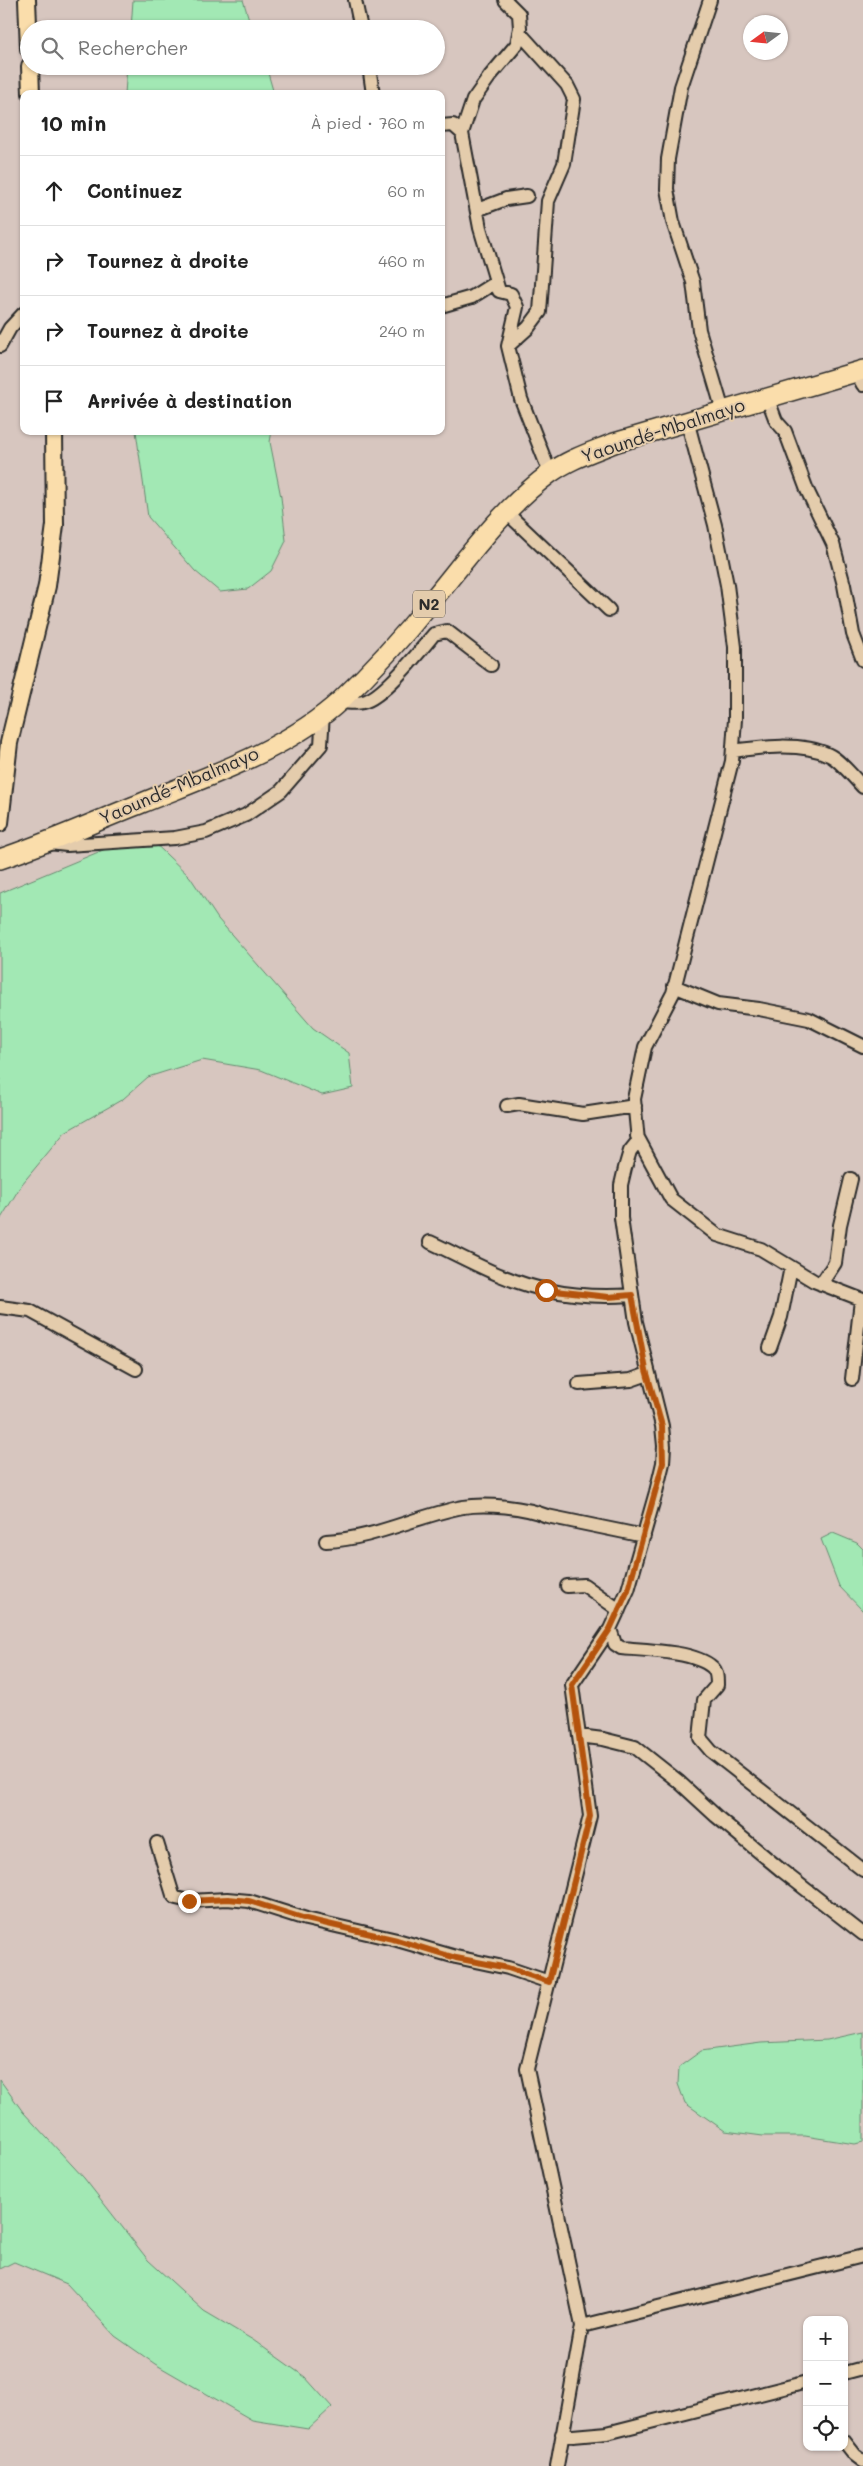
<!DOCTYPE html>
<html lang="fr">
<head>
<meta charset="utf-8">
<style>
  :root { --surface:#fff; --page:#f2f2f2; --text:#222; --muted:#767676; --line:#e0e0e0 }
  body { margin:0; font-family:Mali,sans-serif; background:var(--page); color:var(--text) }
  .controls { position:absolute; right:15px; bottom:15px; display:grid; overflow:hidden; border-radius:10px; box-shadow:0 1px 4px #0004 }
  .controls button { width:45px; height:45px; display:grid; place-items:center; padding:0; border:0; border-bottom:1px solid var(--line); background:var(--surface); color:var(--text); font:25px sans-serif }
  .compass { position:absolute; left:743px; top:15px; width:45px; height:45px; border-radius:50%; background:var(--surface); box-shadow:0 1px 4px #0004; rotate:255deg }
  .stop { position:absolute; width:15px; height:15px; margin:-11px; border:4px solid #b45309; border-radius:50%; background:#fff }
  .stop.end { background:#b45309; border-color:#fff; box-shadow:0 1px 5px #0008 }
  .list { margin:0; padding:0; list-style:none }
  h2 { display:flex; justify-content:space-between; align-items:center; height:65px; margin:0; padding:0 20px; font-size:21px }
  h2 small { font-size:16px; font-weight:400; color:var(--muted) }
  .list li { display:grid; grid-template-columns:32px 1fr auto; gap:15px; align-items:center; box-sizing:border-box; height:70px; padding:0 20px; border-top:1px solid var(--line) }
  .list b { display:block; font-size:19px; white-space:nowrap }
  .list em { font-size:16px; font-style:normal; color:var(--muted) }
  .icon { flex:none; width:28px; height:28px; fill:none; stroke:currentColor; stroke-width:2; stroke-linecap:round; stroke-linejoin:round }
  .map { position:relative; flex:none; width:863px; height:2466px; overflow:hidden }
  .search { position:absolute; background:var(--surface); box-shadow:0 1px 4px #0004; left:20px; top:20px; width:425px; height:55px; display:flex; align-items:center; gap:12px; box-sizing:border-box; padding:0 18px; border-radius:28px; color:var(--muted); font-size:19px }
  .panel { position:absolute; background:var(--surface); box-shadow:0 1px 4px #0004; left:20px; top:90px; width:425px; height:345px; border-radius:10px }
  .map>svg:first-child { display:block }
</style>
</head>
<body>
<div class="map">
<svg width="863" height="2466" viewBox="0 0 863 2466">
  <rect width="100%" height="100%" fill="#d7c6bf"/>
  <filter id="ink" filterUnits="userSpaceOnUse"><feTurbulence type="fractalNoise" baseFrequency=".02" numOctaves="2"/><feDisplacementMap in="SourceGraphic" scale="10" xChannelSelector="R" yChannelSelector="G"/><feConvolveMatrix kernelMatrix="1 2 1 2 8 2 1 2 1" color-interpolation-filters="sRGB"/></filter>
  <g filter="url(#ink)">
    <path fill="#a2e8b4" stroke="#668a70" d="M133,0h110l9,29h-121z
      M127,66h139l8,28h-149z
      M136,431h136l-2,11 11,55 5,44 -15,30 -23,18 -28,3 -25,-21 -47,-54z
      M144,833l46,44 28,42 95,109 36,25 4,35 -31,7 -61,-25 -59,-10 -54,17 -25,22 -58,33 -43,52 -22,36v-327z
      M833,1533l24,10 6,6v62l-24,-25 -18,-47z
      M863,2032v110l-8,2 -50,-8h-42l-38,-5 -40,-28 -7,-19 1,-17 22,-16 60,-8 66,-3z
      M0,2080l23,32 61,66 64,82 56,51 49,29 52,37 27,30 -24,22 -56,-9 -97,-56 -40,-28 -48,-52 -53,-22 -14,7z"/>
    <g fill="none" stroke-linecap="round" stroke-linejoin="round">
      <g stroke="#2b2b2b" stroke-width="16">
        <path id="minor" d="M355,0l6,29
          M505,0l14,14 1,14 -3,16 -27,32 -17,24 -11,33 18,95 19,63 12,3 6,13 -9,39 13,53 29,74
          M710,0l-29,87 -13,72 -1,30 6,33 20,60 6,48 24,81
          M369,66l4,28
          M441,126l12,-1 9,8
          M477,210l29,-11 21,-3
          M441,306l31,-9 24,-15
          M0,346l10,-18 14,-15
          M508,346l20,-18 12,-16 8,-111 16,-37 10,-65 -7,-14 -48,-53
          M856,372l7,13
          M767,397l9,24 9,10 22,59 26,54 11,41 9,49 10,26
          M687,420l28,105 12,60 8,62v72l-3,42 -59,232 -28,54 -11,52 4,42 -8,10 -5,17 -4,17v33l15,104 26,104 2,20 -1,17 -7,29 -28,98 -18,39 5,15 6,4c22,2 74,3 91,19 5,4 5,11 5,18l-13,15 -4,38 11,13 152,119
          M506,512l103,98
          M339,702c8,0 17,2 24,0 20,-4 57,-51 71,-68l13,-3 44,34
          M733,751c29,-4 69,-9 96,4 10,4 26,24 34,32
          M49,843l18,2 108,-7 31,-6 40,-17 35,-24 40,-46 2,-31
          M674,986l44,18 41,5 50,10 54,27
          M507,1106l12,-2 64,10 52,-8
          M637,1136l34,63 46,36 44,14 53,32 49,19
          M430,1242c37,17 77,41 118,48 27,6 56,7 84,5
          M821,1284l14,-21 5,-38 11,-46
          M0,1307l30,4 106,58
          M770,1348l11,-31 10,-50
          M852,1379l9,-79
          M579,1384l52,-4 17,-6
          M326,1541c48,-2 90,-25 137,-34 23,-4 62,0 84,9l97,20
          M567,1586l17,-1 35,25
          M579,1736l24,3 32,8 43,34 38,35 65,54 82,64
          M157,1843l16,52 3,3 13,3 38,-2 22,2 57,18 91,21 59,17 52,11 41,14
          M582,2326l281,-70
          M844,2373l19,-5
          M562,2434l11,2 34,-3 200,-51
          M844,2441l11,14 8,6
          M557,2466l25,-140 -55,-257 63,-253 -18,-131 38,-56"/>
      </g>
      <g stroke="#2b2b2b" stroke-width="20">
        <path id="major" d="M27,0l2,49
          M30,66l1,28
          M0,823l9,-80 38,-157 8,-61 -1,-94"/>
      </g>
      <g stroke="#2b2b2b" stroke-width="22">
        <path id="highway" d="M0,859c48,-16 94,-37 142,-56 66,-27 145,-53 199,-103 32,-30 62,-63 90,-98 37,-45 71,-93 118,-128 20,-15 43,-22 65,-31l249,-73"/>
      </g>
      <use href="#minor" stroke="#e4ccac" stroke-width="12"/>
      <use href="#major" stroke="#faddab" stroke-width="16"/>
      <use href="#highway" stroke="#faddab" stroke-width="19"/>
    </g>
  </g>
  <g fill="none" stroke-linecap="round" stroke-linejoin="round" filter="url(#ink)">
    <path stroke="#b45309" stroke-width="6" d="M189,1901l39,-2 21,2 57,18 91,21 59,18 52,10 41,14 41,-166 -18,-131 38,-56 18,-39 35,-127 -1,-37 -16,-56 -14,-75 -24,2 -62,-7"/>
  </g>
  <g text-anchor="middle" stroke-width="4" stroke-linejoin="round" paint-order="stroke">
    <rect fill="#e4ccac" stroke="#625b52" stroke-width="1" x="413" y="590.5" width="32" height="27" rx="4"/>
    <g font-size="16" font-weight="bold" fill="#2b2b2b">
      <text x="429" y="610">N2</text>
    </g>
    <g font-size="18" fill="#2b2b2b" stroke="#e4ccac">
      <text transform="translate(663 431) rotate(-18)" y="6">Yaoundé-Mbalmayo</text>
      <text transform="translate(179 786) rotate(-23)" y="6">Yaoundé-Mbalmayo</text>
    </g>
  </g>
</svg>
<div class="controls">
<button>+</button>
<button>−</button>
<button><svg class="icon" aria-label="locate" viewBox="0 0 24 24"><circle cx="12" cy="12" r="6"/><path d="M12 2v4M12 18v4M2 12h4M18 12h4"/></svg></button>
</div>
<svg class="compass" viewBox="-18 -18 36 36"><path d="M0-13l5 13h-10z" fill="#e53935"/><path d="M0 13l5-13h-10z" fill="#767676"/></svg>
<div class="stop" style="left:546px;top:1290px"></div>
<div class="stop end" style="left:189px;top:1901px"></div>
<div class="search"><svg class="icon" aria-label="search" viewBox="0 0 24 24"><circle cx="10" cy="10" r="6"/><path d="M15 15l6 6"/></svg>Rechercher</div>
<section class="panel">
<h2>10 min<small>À pied · 760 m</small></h2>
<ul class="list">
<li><svg class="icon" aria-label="ahead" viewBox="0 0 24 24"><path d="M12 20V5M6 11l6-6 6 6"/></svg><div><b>Continuez</b></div><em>60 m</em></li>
<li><svg class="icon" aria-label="right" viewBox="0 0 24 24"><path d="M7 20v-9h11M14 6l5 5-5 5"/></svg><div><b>Tournez à droite</b></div><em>460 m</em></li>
<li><svg class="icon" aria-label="right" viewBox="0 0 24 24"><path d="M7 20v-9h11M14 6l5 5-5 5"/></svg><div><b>Tournez à droite</b></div><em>240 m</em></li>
<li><svg class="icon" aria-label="arrive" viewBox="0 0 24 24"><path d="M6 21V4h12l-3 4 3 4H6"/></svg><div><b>Arrivée à destination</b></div></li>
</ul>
</section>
</div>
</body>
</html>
